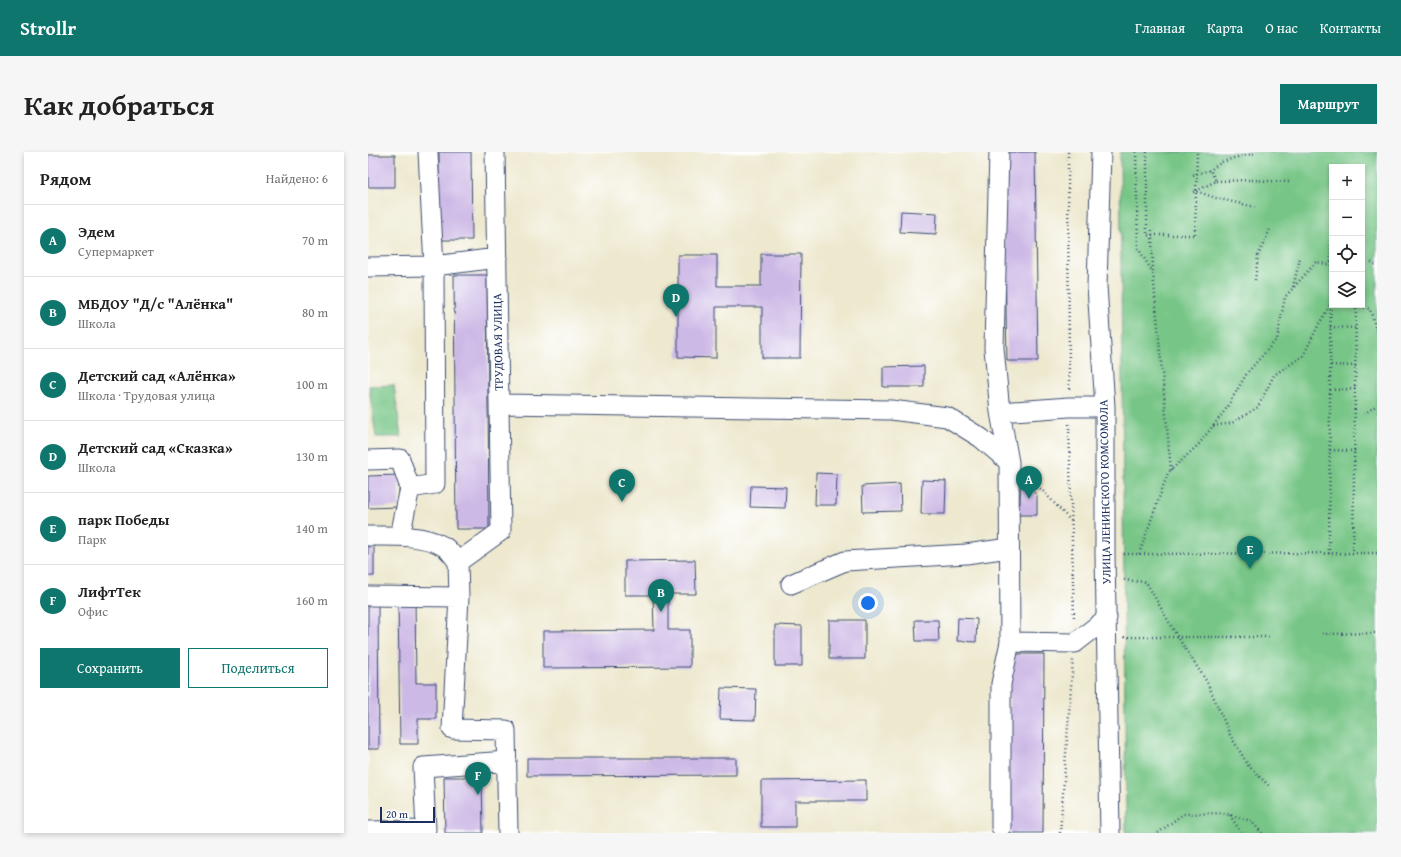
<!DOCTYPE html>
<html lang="ru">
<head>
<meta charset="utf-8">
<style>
  :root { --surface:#fff; --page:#f6f6f6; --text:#222; --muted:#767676; --line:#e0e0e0; --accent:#0f766e }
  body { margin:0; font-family:"Gentium Book Plus",serif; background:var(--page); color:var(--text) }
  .controls { position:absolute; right:12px; top:12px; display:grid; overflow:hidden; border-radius:0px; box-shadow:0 2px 6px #0003 }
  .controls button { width:36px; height:36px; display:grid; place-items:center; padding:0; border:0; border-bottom:1px solid var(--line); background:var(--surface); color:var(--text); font:20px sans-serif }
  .scale { position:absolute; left:12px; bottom:10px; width:55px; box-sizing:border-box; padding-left:4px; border:2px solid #1b2f5e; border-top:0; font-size:11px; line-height:14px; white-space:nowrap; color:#1b2f5e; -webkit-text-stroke:3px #fff; paint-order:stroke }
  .you { position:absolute; left:500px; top:451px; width:14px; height:14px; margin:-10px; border:3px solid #fff; border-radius:50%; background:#1a73e8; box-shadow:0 0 0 6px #1a73e833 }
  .badge { display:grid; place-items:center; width:26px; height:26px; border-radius:50%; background:var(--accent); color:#fff; font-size:13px; font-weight:700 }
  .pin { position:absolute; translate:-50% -33px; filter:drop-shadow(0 1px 2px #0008) }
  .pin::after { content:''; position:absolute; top:21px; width:14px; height:12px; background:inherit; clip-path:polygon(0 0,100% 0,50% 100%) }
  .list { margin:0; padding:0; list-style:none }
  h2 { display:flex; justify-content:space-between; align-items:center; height:52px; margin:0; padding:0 16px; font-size:17px }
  h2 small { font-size:13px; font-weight:400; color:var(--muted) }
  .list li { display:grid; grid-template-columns:26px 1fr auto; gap:12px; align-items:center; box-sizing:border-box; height:72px; padding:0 16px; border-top:1px solid var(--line) }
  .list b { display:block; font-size:15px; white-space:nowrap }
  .list p { margin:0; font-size:13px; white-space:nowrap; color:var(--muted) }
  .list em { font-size:13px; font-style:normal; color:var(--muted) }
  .actions { display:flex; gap:8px; padding:12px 16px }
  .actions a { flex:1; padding:9px 0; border:1px solid var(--accent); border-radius:0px; text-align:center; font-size:14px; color:var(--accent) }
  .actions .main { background:var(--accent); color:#fff }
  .icon { flex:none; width:22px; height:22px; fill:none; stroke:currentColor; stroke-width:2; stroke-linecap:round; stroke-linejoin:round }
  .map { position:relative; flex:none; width:1009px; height:681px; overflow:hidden; border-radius:0px }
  header { display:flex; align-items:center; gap:24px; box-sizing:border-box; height:56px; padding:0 20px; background:var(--accent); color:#fff }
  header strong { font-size:19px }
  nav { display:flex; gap:22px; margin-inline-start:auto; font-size:14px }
  .intro { display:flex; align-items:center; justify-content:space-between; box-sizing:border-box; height:96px; padding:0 24px }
  h1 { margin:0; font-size:28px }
  .button { padding:10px 18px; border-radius:0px; background:var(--accent); color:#fff; font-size:14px; font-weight:700 }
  main { display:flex; gap:24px; padding:0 24px }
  aside { flex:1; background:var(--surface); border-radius:0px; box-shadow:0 2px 6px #0003 }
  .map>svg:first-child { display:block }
</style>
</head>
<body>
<header>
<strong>Strollr</strong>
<nav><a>Главная</a><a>Карта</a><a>О нас</a><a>Контакты</a></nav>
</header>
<div class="intro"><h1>Как добраться</h1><a class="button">Маршрут</a></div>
<main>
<aside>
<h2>Рядом<small>Найдено: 6</small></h2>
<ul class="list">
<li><span class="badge">A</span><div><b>Эдем</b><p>Супермаркет</p></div><em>70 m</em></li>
<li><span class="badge">B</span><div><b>МБДОУ &quot;Д/с &quot;Алёнка&quot;</b><p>Школа</p></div><em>80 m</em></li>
<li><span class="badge">C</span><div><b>Детский сад «Алёнка»</b><p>Школа · Трудовая улица</p></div><em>100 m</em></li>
<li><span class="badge">D</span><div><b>Детский сад «Сказка»</b><p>Школа</p></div><em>130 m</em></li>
<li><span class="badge">E</span><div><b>парк Победы</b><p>Парк</p></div><em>140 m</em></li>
<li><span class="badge">F</span><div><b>ЛифтТек</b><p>Офис</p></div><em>160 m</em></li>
</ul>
<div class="actions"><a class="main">Сохранить</a><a>Поделиться</a></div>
</aside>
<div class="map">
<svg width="1009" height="681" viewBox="0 0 1009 681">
  <rect width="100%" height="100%" fill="#fff"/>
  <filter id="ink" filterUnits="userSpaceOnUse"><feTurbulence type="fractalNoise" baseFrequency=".025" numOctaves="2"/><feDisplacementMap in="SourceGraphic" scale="8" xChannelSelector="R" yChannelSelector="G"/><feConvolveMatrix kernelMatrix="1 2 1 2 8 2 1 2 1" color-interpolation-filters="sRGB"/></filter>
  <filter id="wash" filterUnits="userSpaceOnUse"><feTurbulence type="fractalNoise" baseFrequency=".012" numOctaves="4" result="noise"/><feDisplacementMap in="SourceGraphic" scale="16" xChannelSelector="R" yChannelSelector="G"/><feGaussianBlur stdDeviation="0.9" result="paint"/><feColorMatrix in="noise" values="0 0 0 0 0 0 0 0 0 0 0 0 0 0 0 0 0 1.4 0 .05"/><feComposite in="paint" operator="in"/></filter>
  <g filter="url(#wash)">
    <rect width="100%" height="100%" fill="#ede8ce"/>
    <path fill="#78c687" stroke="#4a7a72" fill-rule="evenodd" d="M752,0h257v681h-251zM964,15h30v138h-30z
      M26,233l7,52h-25l-7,-51z"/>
    <g id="blocks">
      <path fill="#cdb9e6" d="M71,0h32l1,88h-33z
        M635,0h32l3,209h-31z
        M0,3h27v32h-27z
        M533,59l36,2 -1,21 -36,-2z
        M393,102h40l-1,104h-38v-51h-46v51l-38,-1v-102h39v31h44z
        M86,123h33l2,254h-33z
        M556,214v21h-41v-20z
        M448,321l21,1 -1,31h-21z
        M31,323v32l-31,1v-32z
        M554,328l24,1 -1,33h-24z
        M653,330l16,13v20h-20l1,-12 2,1z
        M532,332l1,27 -38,1 -1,-26z
        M383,334l35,1 -1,21 -35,-1z
        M0,388h6v36h-6z
        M327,408l1,34h-28v36h22v37l-147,1v-37l111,-1 -1,-35h-28v-34z
        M30,446h17l1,85h20v36h-18v25h-18z
        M0,452h10l1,145h-11z
        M590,466l19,1 -1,23 -19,-1z
        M461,468h36v39h-36z
        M547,468h23l1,21h-23z
        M407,473l27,1v40h-27z
        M641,502h35l-1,179h-34z
        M353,536l35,1 -1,31 -35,-1z
        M159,606h209v17l-209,1z
        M76,625h38l1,56h-38z
        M498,628v21h-71v26h-34v-46z"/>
    </g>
  </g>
  <g filter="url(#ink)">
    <use href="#blocks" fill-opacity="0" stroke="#3a4b6f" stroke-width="1"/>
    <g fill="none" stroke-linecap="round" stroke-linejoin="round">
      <g stroke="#3a4b6f" stroke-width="21">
        <path id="minor" d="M631,0l-5,196 6,64
          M733,0l-4,134 8,121v147l5,279
          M0,115l66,-1 63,-8
          M131,252l392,6 56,7 34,21 28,24
          M0,308l32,-1 10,29
          M0,384c22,0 55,-2 75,10 6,3 11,11 15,16l1,35 -91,-1
          M32,384l10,-48 25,-4 -1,-218 -6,-114
          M90,410l43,-31 -6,-379
          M423,432l54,-23 121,-7 43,-6
          M91,445l-7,132 54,1 2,103
          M642,490l-1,-180 -9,-50 69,-5h36
          M633,675v-143l9,-42 65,1 32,-25
          M0,679l58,-1 -3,-63 84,-6"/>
      </g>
      <path stroke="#3a4b6f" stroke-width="2.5" stroke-dasharray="1 3" stroke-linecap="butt" d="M700,0l1,237
        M768,0l2,96 14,23
        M779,0v83h48l2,-83
        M825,23l17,-5 12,-8 12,-4 22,-5
        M848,29l35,-1 38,2
        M828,39l20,-10 -6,-11
        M825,40l3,-1 20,7 39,9
        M784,78l1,43 18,198
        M1003,110l6,4
        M887,128l3,-24 12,-27
        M925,135l7,-29
        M988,154l14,3 7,24
        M962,175l26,1
        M963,213l25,1
        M962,238l25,-1
        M996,262l13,-9
        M701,272l5,195
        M845,274l19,-3 26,-16 16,-32 29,-19 16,-32 11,-19
        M962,298l25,1
        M660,326l13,11 30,32
        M756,402l253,-1
        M771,402l29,-81 31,-29 27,-35 21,-36 30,-34 8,-42 31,-35 16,3
        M961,402l2,-318
        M985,402l3,-249
        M756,428l22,2 31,54 30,46 23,53 18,30 21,21
        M954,482l55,-1
        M756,485h145
        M862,663l11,18
        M692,681l13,-173
        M790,681l25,-19 40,-1 28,8 11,12"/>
      <use href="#minor" stroke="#fff" stroke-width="19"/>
    </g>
  </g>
  <g text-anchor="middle" stroke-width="3" stroke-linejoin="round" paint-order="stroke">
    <g font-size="12" fill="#1b2f5e" stroke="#fff">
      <text transform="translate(130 190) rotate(-91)" y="4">ТРУДОВАЯ УЛИЦА</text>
      <text transform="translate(737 340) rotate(-91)" y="4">УЛИЦА ЛЕНИНСКОГО КОМСОМОЛА</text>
    </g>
  </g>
</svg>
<div class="controls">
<button>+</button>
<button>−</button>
<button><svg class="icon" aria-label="locate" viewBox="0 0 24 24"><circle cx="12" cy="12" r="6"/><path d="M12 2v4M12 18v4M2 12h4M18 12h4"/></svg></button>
<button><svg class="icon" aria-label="layers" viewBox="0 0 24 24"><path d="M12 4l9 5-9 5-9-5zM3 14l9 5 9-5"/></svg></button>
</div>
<div class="scale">20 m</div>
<div class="you"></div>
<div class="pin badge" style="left:661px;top:347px">A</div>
<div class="pin badge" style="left:293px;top:460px">B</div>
<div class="pin badge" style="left:254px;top:350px">C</div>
<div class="pin badge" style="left:308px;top:165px">D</div>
<div class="pin badge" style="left:882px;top:417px">E</div>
<div class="pin badge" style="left:110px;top:643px">F</div>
</div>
</main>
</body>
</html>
